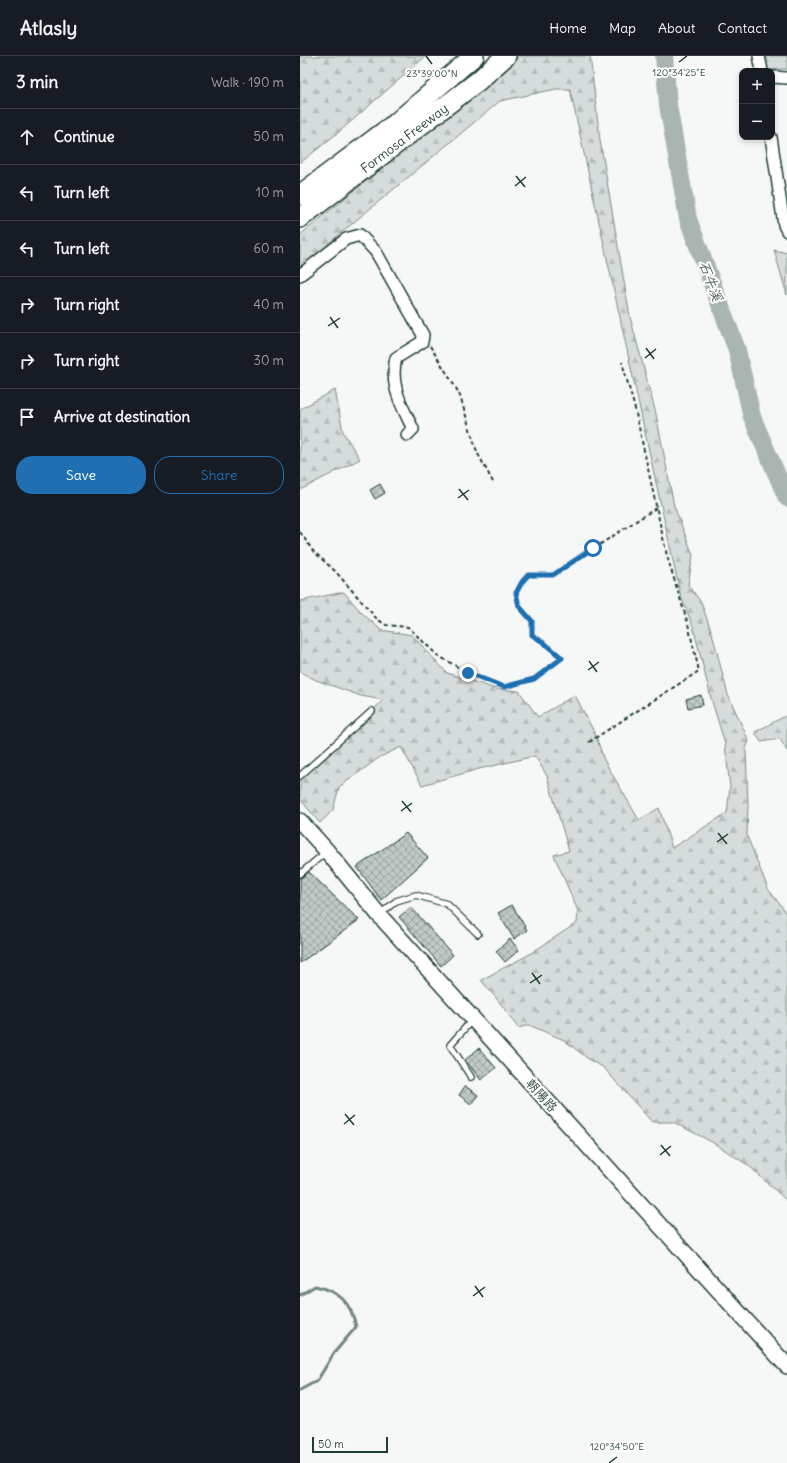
<!DOCTYPE html>
<html lang="en">
<head>
<meta charset="utf-8">
<style>
  :root { --surface:#171b24; --page:#242831; --text:#f1f3f6; --muted:#9ea1a6; --line:#363941; --accent:#1f6fb2 }
  body { margin:0; font-family:Delius,"LXGW WenKai TC",sans-serif; background:var(--page); color:var(--text) }
  .controls { position:absolute; right:12px; top:12px; display:grid; overflow:hidden; border-radius:8px; box-shadow:0 2px 6px #0003 }
  .controls button { width:36px; height:36px; display:grid; place-items:center; padding:0; border:0; border-bottom:1px solid var(--line); background:var(--surface); color:var(--text); font:20px sans-serif }
  .scale { position:absolute; left:12px; bottom:10px; width:76px; box-sizing:border-box; padding-left:4px; border:2px solid #1f3d34; border-top:0; font-size:11px; line-height:14px; white-space:nowrap; color:#1f3d34; -webkit-text-stroke:3px #fff; paint-order:stroke }
  .stop { position:absolute; width:12px; height:12px; margin:-9px; border:3px solid #1f6fb2; border-radius:50%; background:#fff }
  .stop.end { background:#1f6fb2; border-color:#fff; box-shadow:0 1px 4px #0008 }
  .list { margin:0; padding:0; list-style:none }
  h2 { display:flex; justify-content:space-between; align-items:center; height:52px; margin:0; padding:0 16px; font-size:17px }
  h2 small { font-size:13px; font-weight:400; color:var(--muted) }
  .list li { display:grid; grid-template-columns:26px 1fr auto; gap:12px; align-items:center; box-sizing:border-box; height:56px; padding:0 16px; border-top:1px solid var(--line) }
  .list b { display:block; font-size:15px; white-space:nowrap }
  .list em { font-size:13px; font-style:normal; color:var(--muted) }
  .actions { display:flex; gap:8px; padding:12px 16px }
  .actions a { flex:1; padding:9px 0; border:1px solid var(--accent); border-radius:16px; text-align:center; font-size:14px; color:var(--accent) }
  .actions .main { background:var(--accent); color:#fff }
  .icon { flex:none; width:22px; height:22px; fill:none; stroke:currentColor; stroke-width:2; stroke-linecap:round; stroke-linejoin:round }
  .map { position:relative; flex:none; width:487px; height:1407px; overflow:hidden }
  header { display:flex; align-items:center; gap:24px; box-sizing:border-box; height:56px; padding:0 20px; background:var(--surface); border-bottom:1px solid var(--line) }
  header strong { font-size:19px }
  nav { display:flex; gap:22px; margin-inline-start:auto; font-size:14px }
  main { display:flex }
  aside { flex:1; background:var(--surface) }
  .map>svg:first-child { display:block }
</style>
</head>
<body>
<header>
<strong>Atlasly</strong>
<nav><a>Home</a><a>Map</a><a>About</a><a>Contact</a></nav>
</header>
<main>
<aside>
<h2>3 min<small>Walk · 190 m</small></h2>
<ul class="list">
<li><svg class="icon" aria-label="ahead" viewBox="0 0 24 24"><path d="M12 20V5M6 11l6-6 6 6"/></svg><div><b>Continue</b></div><em>50 m</em></li>
<li><svg class="icon" aria-label="left" viewBox="0 0 24 24"><path d="M17 20v-9H6M10 6l-5 5 5 5"/></svg><div><b>Turn left</b></div><em>10 m</em></li>
<li><svg class="icon" aria-label="left" viewBox="0 0 24 24"><path d="M17 20v-9H6M10 6l-5 5 5 5"/></svg><div><b>Turn left</b></div><em>60 m</em></li>
<li><svg class="icon" aria-label="right" viewBox="0 0 24 24"><path d="M7 20v-9h11M14 6l5 5-5 5"/></svg><div><b>Turn right</b></div><em>40 m</em></li>
<li><svg class="icon" aria-label="right" viewBox="0 0 24 24"><path d="M7 20v-9h11M14 6l5 5-5 5"/></svg><div><b>Turn right</b></div><em>30 m</em></li>
<li><svg class="icon" aria-label="arrive" viewBox="0 0 24 24"><path d="M6 21V4h12l-3 4 3 4H6"/></svg><div><b>Arrive at destination</b></div></li>
</ul>
<div class="actions"><a class="main">Save</a><a>Share</a></div>
</aside>
<div class="map">
<svg width="487" height="1407" viewBox="0 0 487 1407">
  <defs>
    <pattern id="forest-firs" width="22" height="20" patternUnits="userSpaceOnUse"><rect width="22" height="20" fill="#d6dcdb"/><path d="M5 1l3.5 6h-7zM16 11l3.5 6h-7z" fill="#b7bebd"/></pattern>
    <pattern id="building-cross-hatch" width="8" height="8" patternUnits="userSpaceOnUse"><rect width="8" height="8" fill="#c0c9c6"/><path d="M0 0l8 8M0 8l8-8" fill="none" stroke="#9ba4a2"/></pattern>
  </defs>
  <rect width="100%" height="100%" fill="#f6f7f7"/>
  <filter id="ink" filterUnits="userSpaceOnUse"><feTurbulence type="fractalNoise" baseFrequency=".025" numOctaves="2"/><feDisplacementMap in="SourceGraphic" scale="8" xChannelSelector="R" yChannelSelector="G"/><feConvolveMatrix kernelMatrix="1 2 1 2 8 2 1 2 1" color-interpolation-filters="sRGB"/></filter>
  <g filter="url(#ink)">
    <path fill="url(#forest-firs)" stroke="#7a8c88" d="M0,0h126l-86,75 -40,32z
      M219,0h71l10,84 30,177 26,97 18,92 19,49 -5,30 13,17 11,31 16,62 21,46 -3,7 2,58 -1,30 21,53 14,18 5,9v285l-39,-36 -36,-23 -39,-20h-21l-49,-55 -12,-6 -27,-21 -35,-15 -11,3 -17,-24 -20,-24 47,-25 49,-32 1,-12 -24,-56 15,-4 -22,-75 -12,-20 -56,13 -57,16 -21,-38 -21,10 -41,30 -6,23 -13,13 -20,-24v-20l26,-21 57,-58 -22,-4 -45,-16 -16,-8v-71l44,-9 17,20 20,18 31,5 35,38 49,16 23,2 19,26 37,-22 21,41 8,24 35,60 20,-12 13,40 55,-35 3,-26 -5,-43 -14,-46 -18,-72 -12,-29 -111,-508h-14l-56,12 -158,131 -42,37v-34z
      M464,0h23v13l-21,1z
      M474,194l13,3v42z
      M35,334l8,42 17,27 -60,31v-81z
      M487,659v36l-7,-12 -19,3 -6,-10z"/>
    <g fill="none" stroke-linecap="round" stroke-linejoin="round">
      <path stroke="#72857f" stroke-width="3" d="M0,1239l15,-9c24,5 36,16 41,41l-22,26 -17,28 -17,9"/>
      <path stroke="#aab5b1" stroke-width="18" d="M364,0l4,49 20,114 49,131 15,67 35,81"/>
    </g>
    <path fill="url(#building-cross-hatch)" stroke="#1f3d34" d="M80,428l5,9 -10,6 -5,-9z
      M401,639l2,10 -15,3 -2,-9z
      M106,777l22,25 -47,42 -24,-33z
      M9,816l50,48 -59,43v-85z
      M212,849l15,25 -13,9 -16,-26z
      M111,851l42,48 -12,11 -42,-49z
      M210,883l9,11 -14,12 -9,-11z
      M179,992l17,20 -15,12 -16,-20z
      M165,1030l13,9 -7,9 -12,-9z"/>
    <g fill="none" stroke-linecap="round" stroke-linejoin="round">
      <g stroke="#1f3d34" stroke-width="8">
        <path id="service" d="M0,720l72,-65
          M0,818l27,-23
          M79,859l17,-14 20,-6 31,9 31,30
          M171,1021l-21,-32 23,-26"/>
      </g>
      <g stroke="#1f3d34" stroke-width="14">
        <path id="minor" d="M459,0l3,15
          M472,21l15,1
          M471,81l13,88 3,6
          M0,219l46,-36 14,-4 16,17 47,83 -1,7 -26,16c-7,27 6,48 17,71l-6,6"/>
      </g>
      <g stroke="#1f3d34" stroke-width="18">
        <path id="secondary" d="M0,765l27,30 52,64 408,451"/>
      </g>
      <g stroke="#1f3d34" stroke-width="22">
        <path id="motorway" d="M0,139l97,-73 77,-66
          M0,162l178,-137 28,-25"/>
      </g>
      <path stroke="#1f3d34" stroke-width="2" stroke-dasharray="4 3" stroke-linecap="butt" d="M130,290l29,47 18,59 17,32
        M0,476l13,19 22,20 42,48 9,6 22,2 29,28 31,18 36,14 30,-8 28,-21 -19,-16 -11,-7v-14l-13,-15 -3,-13 6,-11 6,-7h25l103,-67
        M289,686l110,-71 -11,-47 -21,-68 -32,-147 -13,-47"/>
      <use href="#service" stroke="#fff" stroke-width="5.5"/>
      <use href="#minor" stroke="#fff" stroke-width="11"/>
      <use href="#secondary" stroke="#fff" stroke-width="15"/>
      <use href="#motorway" stroke="#fff" stroke-width="19"/>
    </g>
  </g>
  <g fill="none" stroke-linecap="round" stroke-linejoin="round" filter="url(#ink)">
    <path stroke="#1f6fb2" stroke-width="5" d="M168,617l36,14 30,-8 28,-21 -19,-16 -11,-7v-14l-13,-15 -3,-13 6,-11 6,-7h25l40,-27"/>
  </g>
  <path fill="none" stroke="#1f3d34" stroke-width="1.5" d="M126,0l6,8M379,6l8,-6M216,120l9,11M215,130l11,-9M30,261l8,11M28,270l12,-8M346,292l8,11M345,302l11,-9M159,433l9,11M158,442l11,-8M289,605l8,11M288,614l11,-8M102,745l9,11M101,755l11,-8M418,777l9,11M417,786l11,-8M232,917l8,11M230,927l12,-8M45,1058l9,11M44,1068l11,-9M361,1089l9,11M360,1099l11,-9M175,1230l8,11M173,1240l12,-9M309,1407l8,-6"/>
  <g text-anchor="middle" stroke-width="4" stroke-linejoin="round" paint-order="stroke">
    <g font-size="13" fill="#1f3d34" stroke="#fff">
      <text transform="translate(104 82) rotate(-37)" y="5">Formosa Freeway</text>
      <text transform="translate(242 1039) rotate(48)" y="5">朝陽路</text>
    </g>
    <g font-size="14" font-style="italic" fill="#49615a" stroke="#fff">
      <text transform="translate(411 225) rotate(69)" y="5">石牛溪</text>
    </g>
  </g>
  <g font-size="10" text-anchor="middle" fill="#1f3d34" stroke="#fff" stroke-width="4" stroke-linejoin="round" paint-order="stroke">
    <text x="379" y="20">120°34'25"E</text>
    <text x="132" y="21">23°39'00"N</text>
    <text x="317" y="1394">120°34'50"E</text>
  </g>
</svg>
<div class="controls">
<button>+</button>
<button>−</button>
</div>
<div class="scale">50 m</div>
<div class="stop" style="left:293px;top:492px"></div>
<div class="stop end" style="left:168px;top:617px"></div>
</div>
</main>
</body>
</html>
